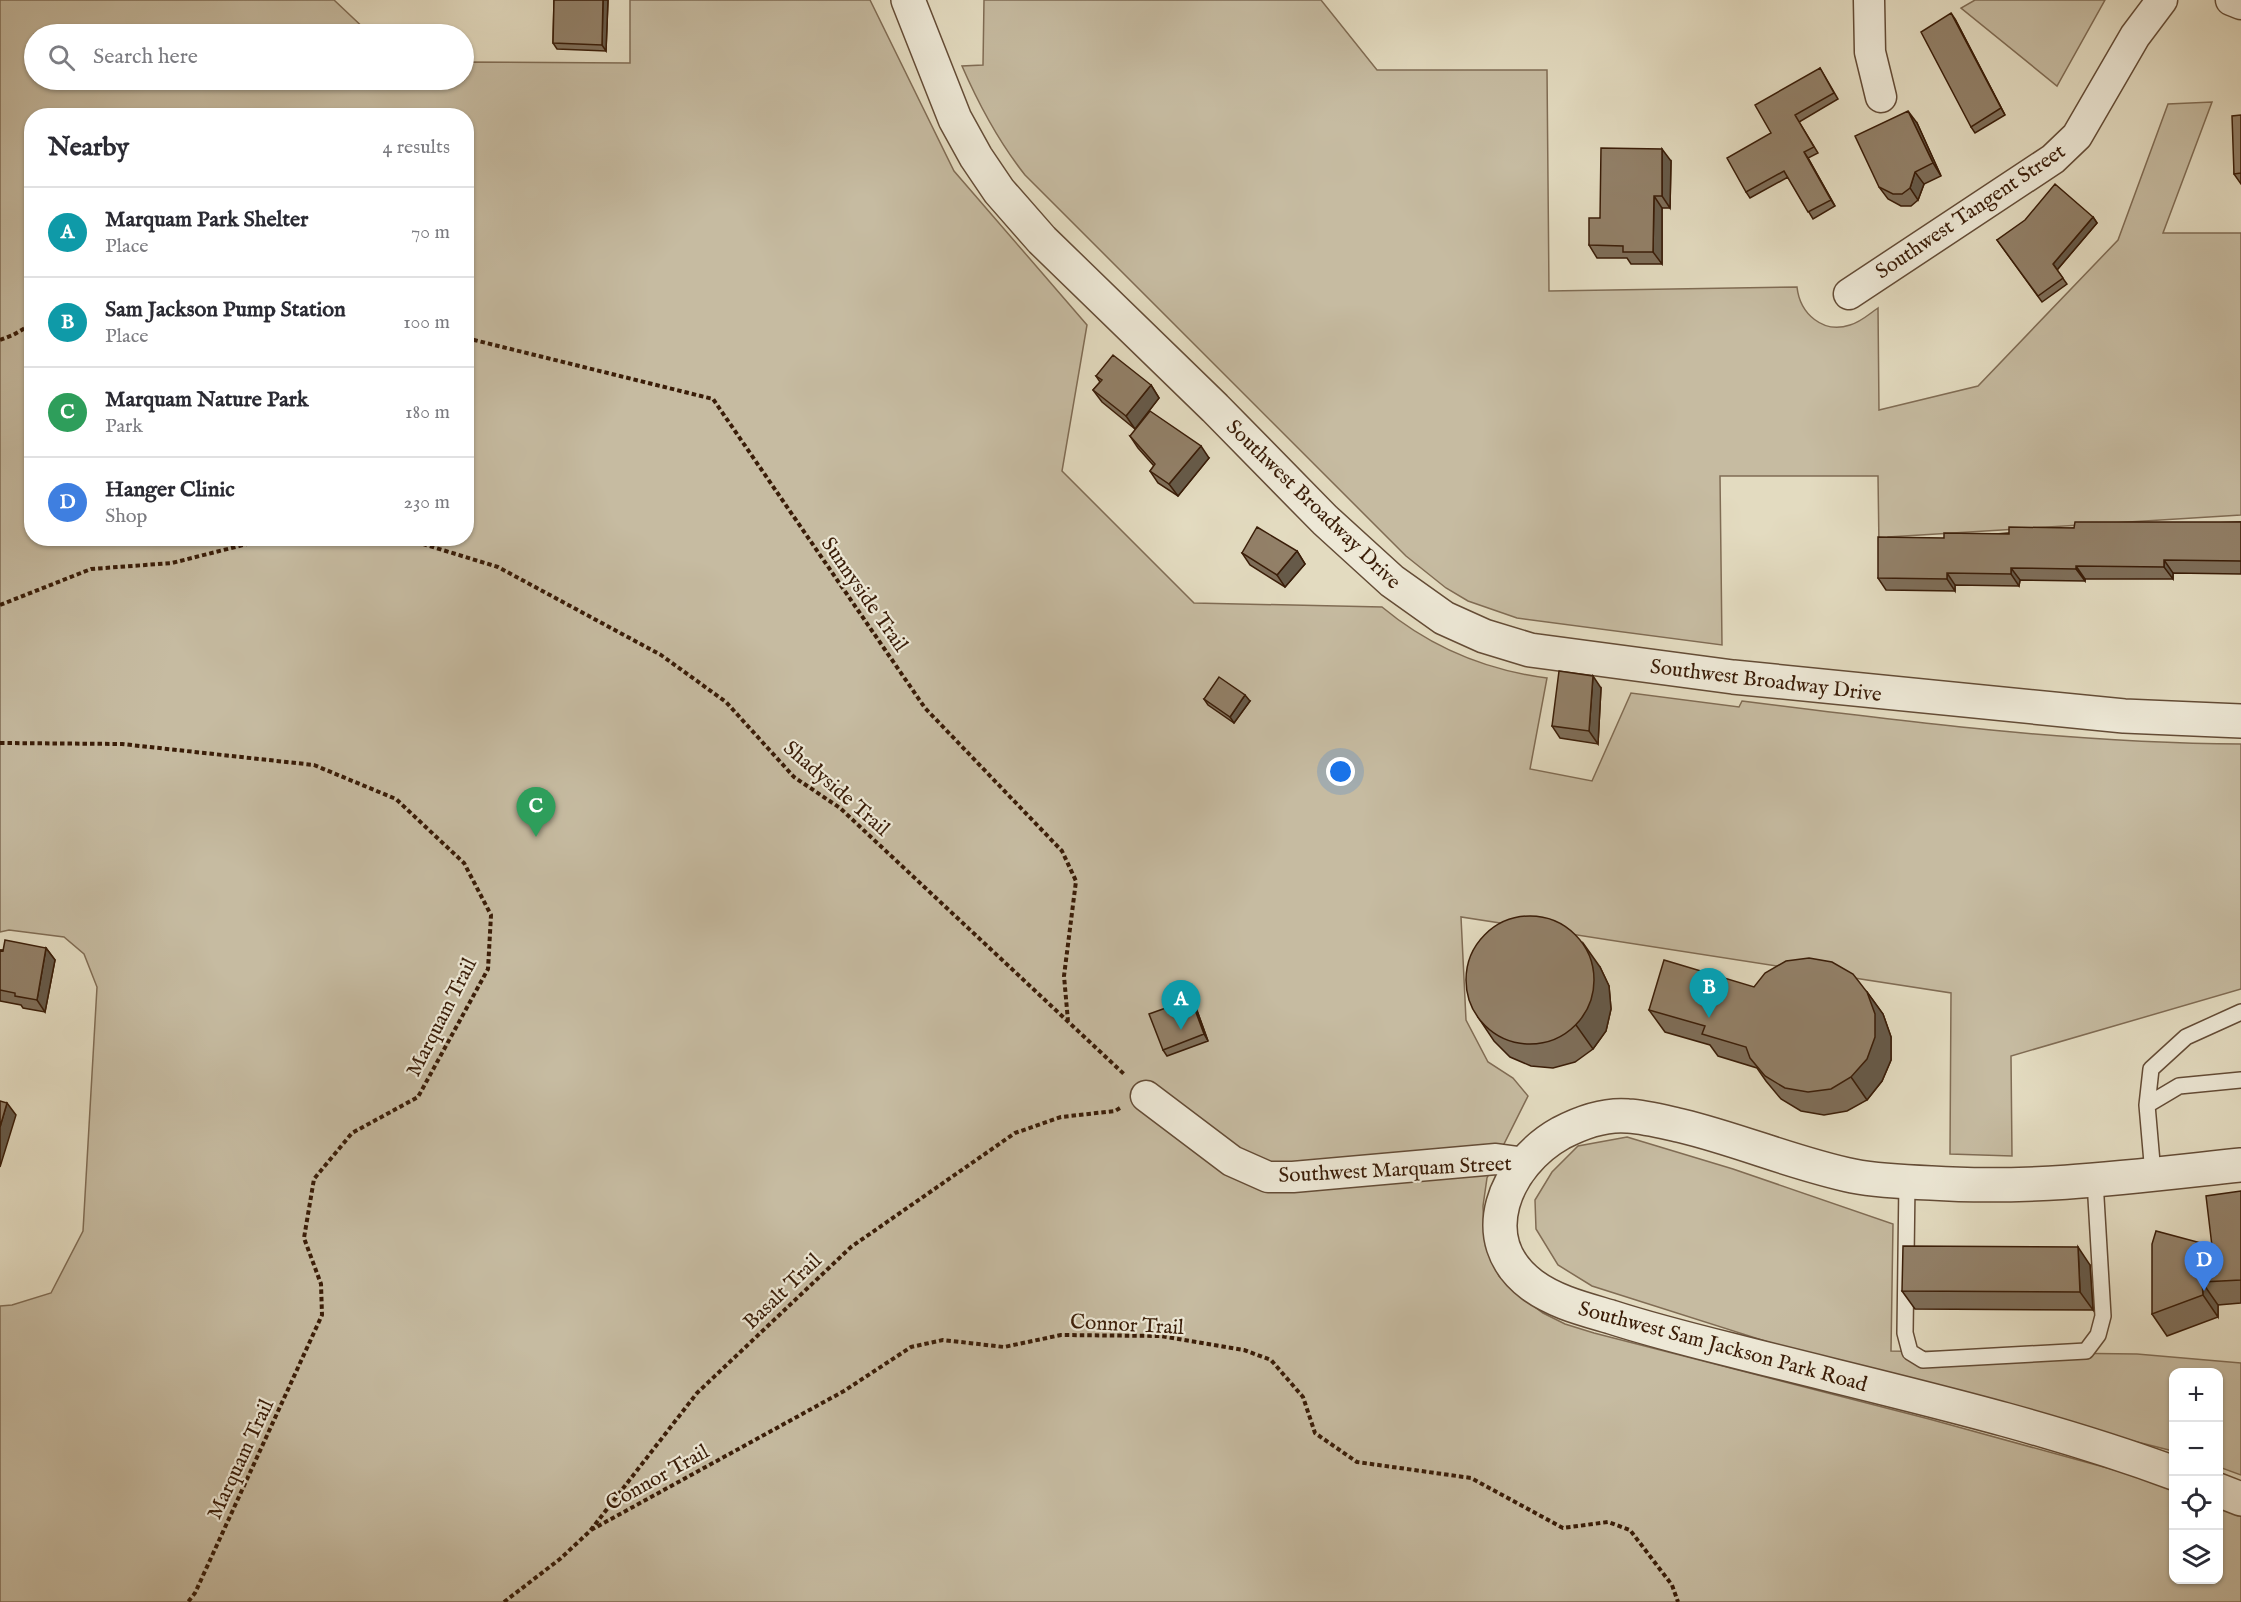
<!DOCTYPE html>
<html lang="en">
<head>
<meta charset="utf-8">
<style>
  :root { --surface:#fff; --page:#f2f2f3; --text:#2b2b33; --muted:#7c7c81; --line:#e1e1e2; --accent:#b45309 }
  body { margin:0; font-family:"IM FELL English",serif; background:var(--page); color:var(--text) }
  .controls { position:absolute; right:18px; bottom:18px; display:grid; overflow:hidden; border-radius:12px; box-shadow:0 2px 4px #0004 }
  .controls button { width:54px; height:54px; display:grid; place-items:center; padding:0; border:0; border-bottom:2px solid var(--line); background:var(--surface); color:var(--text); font:30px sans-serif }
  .you { position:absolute; left:1341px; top:772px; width:21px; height:21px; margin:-15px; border:4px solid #fff; border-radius:50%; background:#1a73e8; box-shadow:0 0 0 9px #1a73e833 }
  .badge { display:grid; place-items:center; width:39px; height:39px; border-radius:50%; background:var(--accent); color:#fff; font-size:20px; font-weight:700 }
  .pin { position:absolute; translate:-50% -50px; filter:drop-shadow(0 2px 3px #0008) }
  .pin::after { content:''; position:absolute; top:32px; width:21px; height:18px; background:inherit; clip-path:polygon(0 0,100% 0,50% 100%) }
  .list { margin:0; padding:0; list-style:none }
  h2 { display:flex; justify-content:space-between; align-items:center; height:78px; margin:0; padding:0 24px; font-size:26px }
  h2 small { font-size:20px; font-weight:400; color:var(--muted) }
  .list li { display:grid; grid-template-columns:39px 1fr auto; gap:18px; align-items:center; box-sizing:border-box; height:90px; padding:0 24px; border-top:2px solid var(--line) }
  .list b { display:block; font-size:22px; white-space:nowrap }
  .list p { margin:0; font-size:20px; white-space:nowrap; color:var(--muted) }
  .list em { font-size:20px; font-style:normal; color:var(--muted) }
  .icon { flex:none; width:33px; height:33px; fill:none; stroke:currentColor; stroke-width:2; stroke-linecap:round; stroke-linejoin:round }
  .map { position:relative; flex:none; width:2241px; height:1602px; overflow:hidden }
  .search { position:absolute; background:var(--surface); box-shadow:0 2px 4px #0004; left:24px; top:24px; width:450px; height:66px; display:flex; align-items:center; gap:15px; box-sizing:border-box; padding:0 21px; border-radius:33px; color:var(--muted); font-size:22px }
  .panel { position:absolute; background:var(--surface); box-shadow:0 2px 4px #0004; left:24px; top:108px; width:450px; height:438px; border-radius:24px }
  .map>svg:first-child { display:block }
</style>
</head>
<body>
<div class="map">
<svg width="2241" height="1602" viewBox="0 0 2241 1602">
  <rect width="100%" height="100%" fill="#e3dbc0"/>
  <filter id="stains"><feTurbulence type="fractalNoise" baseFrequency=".00333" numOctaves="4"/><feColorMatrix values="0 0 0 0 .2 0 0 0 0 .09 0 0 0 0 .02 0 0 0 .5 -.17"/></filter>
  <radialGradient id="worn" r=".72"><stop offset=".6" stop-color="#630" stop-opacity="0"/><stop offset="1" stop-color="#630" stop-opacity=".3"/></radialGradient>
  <path fill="#c6bba1" stroke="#806c54" stroke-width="1.5" fill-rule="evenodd" d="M0,0h334l36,34h-336v46h430v-18l166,1v-63h240l84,171 133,154 -25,146 132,132 188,4c48,40 103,63 165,71l-17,91 62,12 39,-88 108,14 3,-6c166,21 332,42 499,43v245l-230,67 1,100 -62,-2 1,-161 -490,-76 5,103 22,42 25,16 15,18 -41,82 -4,28 1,24 6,26 9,20 24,22 20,15 22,11 29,9 335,86 200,55 44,16 1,90h44l1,-73 22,9v86h-2241v-296l12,-1 39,-12 32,-62 14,-244 -13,-33 -20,-17 -55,-7 -9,2zM32,116h434v422h-434z
    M984,0h337l56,70h170l2,221 248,-4c3,27 26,47 53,38 11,-3 19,-11 28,-17l1,102 99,-24 140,-146 50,-136 44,-2 -49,131h78v282l-353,22 -9,10 -1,-71h-158l2,169 -205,-27 -49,-17 -22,-13 -40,-32 -381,-381c-27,-34 -46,-70 -63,-109l21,-1z
    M1975,0h130l-48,86 -96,-78z
    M1627,1137l106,32 160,55 -2,127 246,3 104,9v112l-22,-8 -1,-95h-44l-1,79 -301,-76 -280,-89 -34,-21 -22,-36 -1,-29 17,-28 26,-26z"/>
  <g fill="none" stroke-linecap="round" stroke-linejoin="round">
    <g stroke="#644c36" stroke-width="18">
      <path id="service" d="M2147,1105l32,-19 62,-6
        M2153,1174l-6,-69 4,-36 35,-32 55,-25
        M1907,1182l-2,151 5,19 13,8 163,-9 12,-16 5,-19 -8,-135"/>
    </g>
    <g stroke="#644c36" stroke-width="33">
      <path id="minor" d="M1869,0l1,52 11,45
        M2231,0l10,4
        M1849,294l204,-135 24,-23 58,-100 27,-36
        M1146,1096l86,65 36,16h25l203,-18 29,4"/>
    </g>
    <g stroke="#644c36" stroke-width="36">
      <path id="tertiary" d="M908,0l47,119 21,38 23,34 43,49 173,168 110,112 67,61 52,37 40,18 46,14 203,27 391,39 117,5
        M2174,1473c-144,-53 -295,-85 -443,-123 -40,-10 -80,-20 -120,-33 -27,-8 -56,-15 -79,-32 -60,-45 -27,-121 29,-152 21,-11 44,-19 67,-17 18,1 36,6 54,10 58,14 113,38 171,50 26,5 52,6 78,7 104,7 206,-7 310,-18
        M2218,1490l23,9"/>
    </g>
    <path stroke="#3a1d08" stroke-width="4" stroke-dasharray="4.5 3" stroke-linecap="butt" d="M466,338l247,61 212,309 137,143 14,30 -12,95 4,45
      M0,340l13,-5 19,-11
      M401,538l9,2 88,27 163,88 65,47 68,75 46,31 285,267
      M0,605l91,-36 81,-6 99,-25
      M0,743l122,1 192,21 82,34 68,64 27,52 -3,54 -70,128 -66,36 -38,46 -10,59 17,46 1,31 -127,278 -7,9
      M591,1530l253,-139 67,-44 32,-7 61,7 57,-12 100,1 83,14 27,10 32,37 12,36 42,29 114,16 92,50 45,-6 22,8 42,55 6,17
      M504,1602l56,-43 30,-28 107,-138 154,-146 164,-114 46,-16 54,-6 5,-3"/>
    <use href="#service" stroke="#ede8d6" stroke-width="15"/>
    <use href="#minor" stroke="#ede8d6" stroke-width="30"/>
    <use href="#tertiary" stroke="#ede8d6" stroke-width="33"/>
  </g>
  <path fill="#7e6e59" stroke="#3a1d08" stroke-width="1.5" d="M554,0h54l-2,51 -49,-2 -4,-6z
    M1955,19l50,96 -30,18 -4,-6z
    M1820,68l18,31 -39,23 19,31 -10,5 27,48 -22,13 -25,-42 -38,21 -4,-6 25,-59z
    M2241,115v69l-7,-10z
    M1917,123l24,53 -17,8 -6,16 -7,6h-10l-13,-7 -9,-12z
    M1671,161l-1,47h-8v56h-31l-4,-6h-30l-8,-13 11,-27z
    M2093,217l4,6 -40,47 10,14 -25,18 -45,-62z
    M1096,376l55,9 8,13 -24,31 -33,-27 -9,-12 7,-8z
    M1130,436l79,22 -31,38 -20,-13 -8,-12 4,-5 -16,-18z
    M2241,522v52l-68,-1v6h-88v2l-65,-1 -1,6 -64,-1v6l-69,-1 -8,-12 66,-40 130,-10z
    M1297,551l8,13 -20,23 -35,-22 -8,-12z
    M1601,688l-3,56 -38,-6 -8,-12z
    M1204,699l46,2 -16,22 -26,-18z
    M46,948l9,12 -10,52 -22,-4 -2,-3 -21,-4v-51z
    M1600,967l9,19 2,23 -5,22 -13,18 -18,13 -22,6 -22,-2 -21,-9 -16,-16 -16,-24z
    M1754,987l113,5 16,22 8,23v23l-9,21 -15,19 -20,11 -23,4 -23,-4 -20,-12 -15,-18 -9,-13 -39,-12 -8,-11 -45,-13 -16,-22z
    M1195,1005l13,36 -41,15 -4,-6z
    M2241,1191v112l-23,2v12l-51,19 -15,-22 60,-68z
    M2090,1265l3,45 -178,-1 -13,-18z"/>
  <path fill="#665a49" stroke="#3a1d08" stroke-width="1.5" d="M603,0h5l-2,51 -4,-6z
    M1951,13l4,6 50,96 -4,-7z
    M1908,111l9,12 24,53 -8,-13z
    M1662,149l9,12 -1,47 -8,-12z
    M1804,152l4,6 27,48 -4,-6z
    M1915,172l9,12 -6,16 -8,-12z
    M1654,196l8,12v56l-9,-12z
    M2093,217l4,6 -40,47 -4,-6z
    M1151,385l8,13 -24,31 -9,-13z
    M1201,446l8,12 -31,38 -9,-12z
    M1297,551l8,13 -20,23 -8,-12z
    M2164,560l9,13v6l-9,-12z
    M2076,566l9,13v2l-9,-12z
    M2011,568l9,12 -1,6 -8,-12z
    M1947,573l8,12v6l-8,-12z
    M1593,676l8,12 -3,56 -9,-13z
    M1245,695l5,6 -16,22 -4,-6z
    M1583,943l17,24 9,19 2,23 -5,22 -13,18 -17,-24z
    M46,948l9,12 -10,52 -8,-12z
    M1867,992l16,22 8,23v23l-9,21 -15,19 -16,-23z
    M1191,999l4,6 13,36 -4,-7z
    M7,1103l9,12 -16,52v-40z
    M2078,1247l12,18 3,45 -13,-18z
    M2202,1282l16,23v12l-15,-22z"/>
  <path fill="#928068" stroke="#3a1d08" stroke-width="1.5" d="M554,0h49l-1,45 -49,-2z
    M1951,13l50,95 -30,19 -50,-95z
    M1820,68l14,25 -39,22 19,32 -10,5 27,48 -23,12 -24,-41 -38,21 -19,-34 44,-25 -16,-28z
    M1908,111l25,52 -18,9 -5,16 -8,6h-9l-14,-7 -24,-51z
    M2241,115v58l-7,1 -2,-58z
    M1601,148l61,1v47h-8l-1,56h-30v-6l-34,-1v-27h11z
    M2055,184l38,33 -40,47 10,14 -25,18 -41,-56 28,-20z
    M1113,355l38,30 -25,31 -33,-26 9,-10 -6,-4z
    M1150,411l51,35 -32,38 -19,-13 5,-7 -25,-28z
    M2075,522h166v39l-77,-1v7l-88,-1v3l-65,-1v6l-64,-1v6l-69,-1v-41l66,1v-5l65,1v-7l65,1z
    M1257,527l40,24 -20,24 -35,-22z
    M1559,671l34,5 -4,55 -37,-5z
    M1219,677l26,18 -15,22 -26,-18z
    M1466 980a64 64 0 1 1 128 0a64 64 0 1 1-128 0Z
    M5,940l41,8 -9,52 -22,-4v-3l-15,-3v-40l3,1z
    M1809,958l23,4 21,12 14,18 8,22v23l-8,22 -16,18 -20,12 -23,3 -23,-4 -20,-12 -15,-18 -4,-11 -44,-13 3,-8 -56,-16 15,-50 90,27 11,-14 21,-12z
    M1191,999l13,35 -41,16 -14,-36z
    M0,1101l7,2 -7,24z
    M2241,1191v89l-39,2 1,13 -51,19v-70l4,-13 56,15 -6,-50z
    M1903,1246l175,1 2,45 -178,-1z"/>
  <g text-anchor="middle" stroke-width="4.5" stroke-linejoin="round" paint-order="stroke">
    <g font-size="21" fill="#3a1d08" stroke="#ede8d6">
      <text transform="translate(1970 211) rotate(-34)" y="7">Southwest Tangent Street</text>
      <text transform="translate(1314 504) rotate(44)" y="7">Southwest Broadway Drive</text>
      <text transform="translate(865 594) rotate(55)" y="7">Sunnyside Trail</text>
      <text transform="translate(1766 680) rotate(7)" y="7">Southwest Broadway Drive</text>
      <text transform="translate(837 788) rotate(41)" y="7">Shadyside Trail</text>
      <text transform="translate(441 1017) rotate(-63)" y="7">Marquam Trail</text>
      <text transform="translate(1395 1169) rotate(-3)" y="7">Southwest Marquam Street</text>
      <text transform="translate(782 1291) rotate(-44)" y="7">Basalt Trail</text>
      <text transform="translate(1127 1324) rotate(3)" y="7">Connor Trail</text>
      <text transform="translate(1723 1346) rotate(15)" y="7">Southwest Sam Jackson Park Road</text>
      <text transform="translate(240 1459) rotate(-65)" y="7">Marquam Trail</text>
      <text transform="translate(657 1477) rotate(-29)" y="7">Connor Trail</text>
    </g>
  </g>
  <rect width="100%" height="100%" filter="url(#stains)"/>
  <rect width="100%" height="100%" fill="url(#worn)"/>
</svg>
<div class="controls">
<button>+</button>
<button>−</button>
<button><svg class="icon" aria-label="locate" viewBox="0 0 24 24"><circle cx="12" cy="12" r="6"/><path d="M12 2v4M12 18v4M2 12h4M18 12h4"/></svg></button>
<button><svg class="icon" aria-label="layers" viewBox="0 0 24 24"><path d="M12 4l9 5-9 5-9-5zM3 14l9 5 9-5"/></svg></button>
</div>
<div class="you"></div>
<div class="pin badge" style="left:1181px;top:1030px;background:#0f9aa8">A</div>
<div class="pin badge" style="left:1709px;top:1018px;background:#0f9aa8">B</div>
<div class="pin badge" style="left:536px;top:837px;background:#2e9e5b">C</div>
<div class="pin badge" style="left:2204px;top:1291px;background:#3f7fe0">D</div>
<div class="search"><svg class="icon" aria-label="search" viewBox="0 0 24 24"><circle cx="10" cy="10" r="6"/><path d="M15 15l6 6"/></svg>Search here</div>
<section class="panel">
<h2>Nearby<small>4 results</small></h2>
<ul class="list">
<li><span class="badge" style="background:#0f9aa8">A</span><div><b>Marquam Park Shelter</b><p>Place</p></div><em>70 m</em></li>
<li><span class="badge" style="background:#0f9aa8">B</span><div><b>Sam Jackson Pump Station</b><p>Place</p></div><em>100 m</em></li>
<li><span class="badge" style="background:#2e9e5b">C</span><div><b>Marquam Nature Park</b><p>Park</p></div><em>180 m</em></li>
<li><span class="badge" style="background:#3f7fe0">D</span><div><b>Hanger Clinic</b><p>Shop</p></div><em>230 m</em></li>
</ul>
</section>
</div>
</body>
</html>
